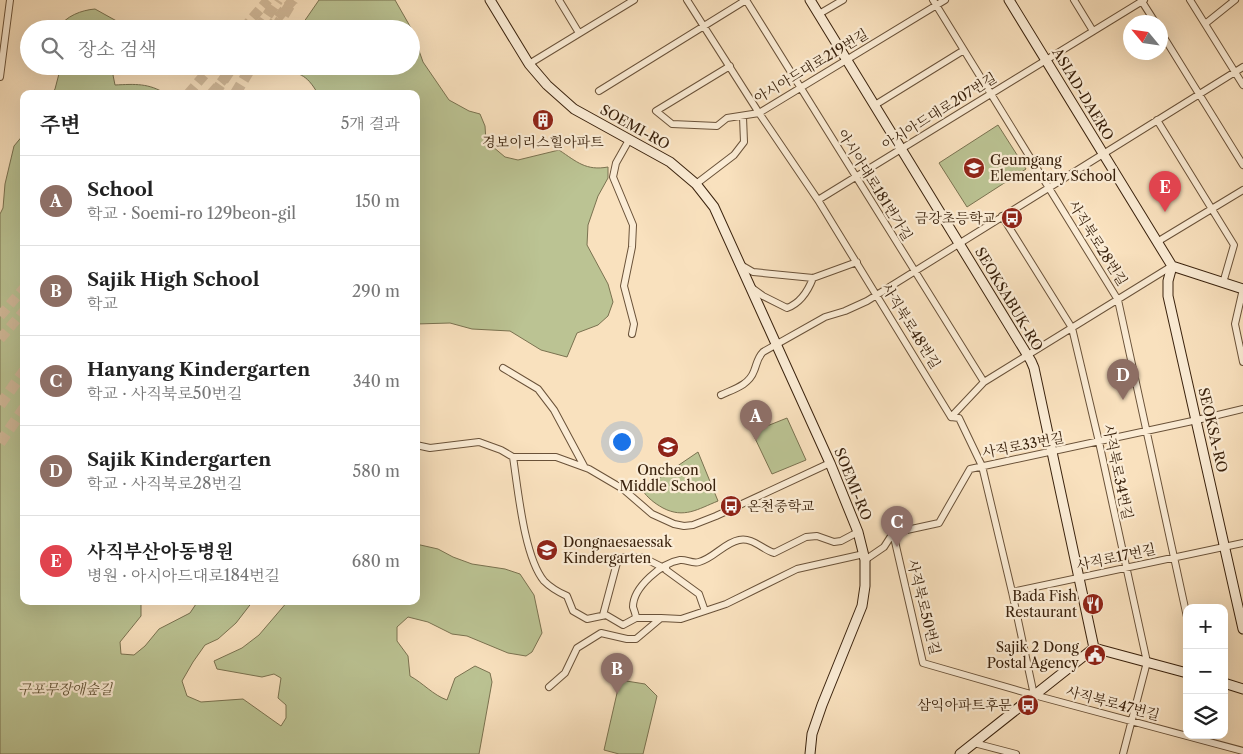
<!DOCTYPE html>
<html lang="ko">
<head>
<meta charset="utf-8">
<style>
  :root { --surface:#fff; --page:#f2f2f2; --text:#222; --muted:#767676; --line:#e0e0e0; --accent:#2563eb }
  body { margin:0; font-family:"Libre Caslon Text","Noto Serif KR",serif; background:var(--page); color:var(--text) }
  .controls { position:absolute; right:15px; bottom:15px; display:grid; overflow:hidden; border-radius:10px; box-shadow:0 5px 20px #0002 }
  .controls button { width:45px; height:45px; display:grid; place-items:center; padding:0; border:0; border-bottom:1px solid var(--line); background:var(--surface); color:var(--text); font:25px sans-serif }
  .compass { position:absolute; left:1123px; top:15px; width:45px; height:45px; border-radius:50%; background:var(--surface); box-shadow:0 5px 20px #0002; rotate:299deg }
  .you { position:absolute; left:621px; top:441px; width:18px; height:18px; margin:-12px; border:4px solid #fff; border-radius:50%; background:#1a73e8; box-shadow:0 0 0 8px #1a73e833 }
  .badge { display:grid; place-items:center; width:32px; height:32px; border-radius:50%; background:var(--accent); color:#fff; font-size:16px; font-weight:700 }
  .pin { position:absolute; translate:-50% -41px; filter:drop-shadow(0 1px 2px #0008) }
  .pin::after { content:''; position:absolute; top:26px; width:18px; height:15px; background:inherit; clip-path:polygon(0 0,100% 0,50% 100%) }
  .list { margin:0; padding:0; list-style:none }
  h2 { display:flex; justify-content:space-between; align-items:center; height:65px; margin:0; padding:0 20px; font-size:21px }
  h2 small { font-size:16px; font-weight:400; color:var(--muted) }
  .list li { display:grid; grid-template-columns:32px 1fr auto; gap:15px; align-items:center; box-sizing:border-box; height:90px; padding:0 20px; border-top:1px solid var(--line) }
  .list b { display:block; font-size:19px; white-space:nowrap }
  .list p { margin:0; font-size:16px; white-space:nowrap; color:var(--muted) }
  .list em { font-size:16px; font-style:normal; color:var(--muted) }
  .icon { flex:none; width:28px; height:28px; fill:none; stroke:currentColor; stroke-width:2; stroke-linecap:round; stroke-linejoin:round }
  .map { position:relative; flex:none; width:1243px; height:754px; overflow:hidden }
  .search { position:absolute; background:var(--surface); box-shadow:0 5px 20px #0002; left:20px; top:20px; width:400px; height:55px; display:flex; align-items:center; gap:12px; box-sizing:border-box; padding:0 18px; border-radius:28px; color:var(--muted); font-size:19px }
  .panel { position:absolute; background:var(--surface); box-shadow:0 5px 20px #0002; left:20px; top:90px; width:400px; height:515px; border-radius:10px }
  .map>svg:first-child { display:block }
</style>
</head>
<body>
<div class="map">
<svg width="1243" height="754" viewBox="0 0 1243 754">
  <rect width="100%" height="100%" fill="#f9e1be"/>
  <filter id="stains"><feTurbulence type="fractalNoise" baseFrequency=".004" numOctaves="4"/><feColorMatrix values="0 0 0 0 .2 0 0 0 0 .09 0 0 0 0 .02 0 0 0 .5 -.17"/></filter>
  <radialGradient id="worn" r=".72"><stop offset=".6" stop-color="#630" stop-opacity="0"/><stop offset="1" stop-color="#630" stop-opacity=".3"/></radialGradient>
  <path fill="#bbc393" stroke="#7a7250" d="M319,0h76l16,28 12,34 26,38 20,11 11,3 5,12 1,15 19,16 13,3 41,-10c18,12 27,21 49,17v11l-10,18 -10,29 -1,20 21,39 5,18 -5,14 -10,9 -21,8 -10,24 -26,-7 -31,-19 -38,-2 -22,-6 -34,1v-230h-98c-12,-21 -19,-21 -41,-25v-3h134v-37h-112z
    M95,9l27,15 36,1 7,4h-107c7,-13 24,-19 37,-20z
    M61,66h64l-12,9 2,10c20,-1 34,-2 51,9h-114l3,-5z
    M998,125l28,44 -59,38 -28,-44z
    M24,134v467h117v15l-21,26 1,12 13,1 11,-9 14,-17 31,-16 8,-12h55l-17,22 -18,16 -13,6 -12,17 -11,19 5,15 14,6 42,-3 38,27 5,-8v-13l-8,-7 3,-20 -7,-4 -12,3 -45,-8 -3,-8 28,-13 17,-13 29,-34h128v-57l22,5 15,8 19,7 33,5 15,5 14,21 8,38 -10,19 -6,4 -18,-3 -41,-17 -15,-2 -24,-12 -20,-5 -11,10v14l11,15 2,20c13,7 23,19 37,24l8,-22 20,-12 15,7 2,9 -13,72h-479v-540l3,-6 2,-24 9,-38z
    M787,418l19,42 -34,14 -20,-42z
    M698,452l20,49c-20,8 -34,18 -55,7 -9,-5 -15,-10 -21,-18z
    M620,680l25,4 12,12 -14,58h-24l-15,-4z"/>
  <g fill="none" stroke-linecap="round" stroke-linejoin="round">
    <path stroke="#d3bb9b" stroke-width="10" stroke-dasharray="10 5" stroke-linecap="butt" d="M243,29l25,-29
      M268,29l25,-29
      M188,94l24,-28
      M211,94l24,-28
      M0,316l24,-28
      M0,339l24,-28"/>
    <path stroke="#d3bb9b" stroke-width="11" stroke-dasharray="11 5.5" stroke-linecap="butt" d="M258,29l20,-29
      M275,29l18,-29
      M214,94l19,-28
      M235,94l17,-28
      M0,405l24,-34
      M0,443l24,-35"/>
    <g stroke="#6a5239" stroke-width="8">
      <path id="street" d="M559,0l20,33
        M687,0l72,113 59,87 133,217 8,1 23,48 30,126 22,103
        M746,0l238,382
        M933,0l185,300 69,317
        M1074,0l19,31
        M1141,0l14,22
        M1190,0l53,85
        M819,14l24,-14
        M1205,24l30,-24
        M1160,31l83,134
        M529,64l105,-64
        M730,66l-74,45 16,13 45,2 10,-8 32,-5 186,-113
        M0,77l10,-77
        M599,91l147,-91
        M875,105l89,-55
        M1157,120l77,125 -11,38
        M629,140l-13,23 -3,14 20,48 -1,22 -8,39 10,38 -2,10
        M696,184l38,-29 10,-13 -1,-25
        M818,200l326,-200
        M1002,216l70,112 27,114 48,220 -24,92
        M1157,242l86,-52
        M741,265l12,7 60,6 44,-16
        M752,288l11,8 24,12c14,-5 21,-17 26,-30
        M1243,289l-8,35 8,38
        M503,368l35,21 16,21 30,56
        M721,395c13,-6 28,-10 33,-24 3,-7 3,-13 9,-19l62,-35 20,-6 22,-10 376,-234
        M951,417l33,-35 188,-116
        M416,445l14,3 49,-6 22,8 12,7h43l33,12 34,20 29,25 22,10 10,2 9,-1 23,-9 114,-53
        M513,457c5,32 11,100 31,124 7,7 14,11 23,15l6,15 14,8 19,-4 17,10 13,-7h25
        M893,533l30,130 111,32 209,56
        M865,560l19,-13 9,-14 46,-10 31,-54 227,-49 46,-11
        M666,566v4l33,24 6,17
        M1012,592l231,-49
        M603,615l15,-56 2,-2h22l20,10
        M636,618c0,-3 -2,-8 -3,-11 0,-20 29,-44 47,-47 6,-1 12,4 19,2 15,-4 25,-19 40,-22 13,-3 23,9 35,13l32,-16 11,-1 17,6 7,-1 17,-9
        M549,687l16,-14 12,-25 24,-15 26,6h9l25,-21 20,1 45,-15 71,-35 67,-15
        M974,743l42,11"/>
    </g>
    <g stroke="#3a220d" stroke-width="11">
      <path id="secondary" d="M490,0l39,64 18,21 27,24 96,53 26,22 18,23 116,256 28,69 7,28v26l-3,20 -40,99 -10,29 -2,20
        M810,0l221,361 3,7 60,280
        M1009,0l163,266 71,23
        M1172,266l-4,15v15l75,333
        M1094,648l93,25
        M1224,683l19,6
        M960,754l134,-106"/>
    </g>
    <use href="#street" stroke="#fbecd5" stroke-width="6"/>
    <use href="#secondary" stroke="#fbecd5" stroke-width="9"/>
  </g>
  <defs>
    <g id="building-disc" transform="scale(1.125)"><circle r="9.5" fill="#8f2418" stroke="#fbecd5"/><path d="M-4-6H4V6H1V3H-1V6H-4ZM-2.5-4.3h1.7v1.8h-1.7ZM.8-4.3h1.7v1.8H.8ZM-2.5-1h1.7V.8h-1.7ZM.8-1h1.7V.8H.8Z" fill="#fff"/></g>
    <g id="school-disc" transform="scale(1.125)"><circle r="9.5" fill="#8f2418" stroke="#fbecd5"/><path d="M0-5L7-2L0 1L-7-2ZM-4 1L0 2.5L4 1V4Q0 6-4 4Z" fill="#fff"/></g>
    <g id="bus-disc" transform="scale(1.125)"><circle r="9.5" fill="#8f2418" stroke="#fbecd5"/><path d="M-5-6H5V4H4V6H2V4H-2V6H-4V4H-5ZM-3.5-4V0h7V-4ZM-3.5 1.2v1.5H-2V1.2ZM2 1.2v1.5H3.5V1.2Z" fill="#fff"/></g>
    <g id="restaurant-disc" transform="scale(1.125)"><circle r="9.5" fill="#8f2418" stroke="#fbecd5"/><path d="M-5-6h1v4h1v-4h1v4h1v-4h1v5L-1.5 .5V6h-2V.5L-5-1ZM5-6V6H3V1.5H1.5Q1.5-4 5-6Z" fill="#fff"/></g>
    <g id="civic-disc" transform="scale(1.125)"><circle r="9.5" fill="#8f2418" stroke="#fbecd5"/><path d="M-.6-6.5H3V-4.5H.6V-3L4-1V1h2V6H-6V1h2V-1L-.6-3ZM-1.2 2.5V6h2.4V2.5Z" fill="#fff"/></g>
  </defs>
  <g fill-rule="evenodd">
    <use href="#building-disc" x="543" y="120"/>
    <use href="#school-disc" x="974" y="168"/>
    <use href="#bus-disc" x="1012" y="218"/>
    <use href="#school-disc" x="668" y="447"/>
    <use href="#bus-disc" x="731" y="506"/>
    <use href="#school-disc" x="547" y="550"/>
    <use href="#restaurant-disc" x="1093" y="604"/>
    <use href="#civic-disc" x="1095" y="655"/>
    <use href="#bus-disc" x="1028" y="705"/>
  </g>
  <g text-anchor="middle" stroke-width="4.5" stroke-linejoin="round" paint-order="stroke">
    <g font-size="14" fill="#3a220d" stroke="#fbecd5">
      <text transform="translate(811 66) rotate(-31)" y="5">아시아드대로219번길</text>
      <text transform="translate(1083 94) rotate(59)" y="5">ASIAD-DAERO</text>
      <text transform="translate(939 111) rotate(-32)" y="5">아시아드대로207번길</text>
      <text transform="translate(635 127) rotate(29)" y="5">SOEMI-RO</text>
      <text transform="translate(875 185) rotate(58)" y="5">아시아대로181번가길</text>
      <text transform="translate(1098 243) rotate(58)" y="5">사직북로28번길</text>
      <text transform="translate(1009 299) rotate(59)" y="5">SEOKSABUK-RO</text>
      <text transform="translate(911 326) rotate(58)" y="5">사직북로48번길</text>
      <text transform="translate(1213 430) rotate(77)" y="5">SEOKSA-RO</text>
      <text transform="translate(1023 445) rotate(-11)" y="5">사직로33번길</text>
      <text transform="translate(1118 472) rotate(78)" y="5">사직북로34번길</text>
      <text transform="translate(853 484) rotate(68)" y="5">SOEMI-RO</text>
      <text transform="translate(1116 557) rotate(-12)" y="5">사직로17번길</text>
      <text transform="translate(924 607) rotate(76)" y="5">사직북로50번길</text>
      <text transform="translate(1113 703) rotate(15)" y="5">사직북로47번길</text>
    </g>
    <g font-size="14" fill="#3a220d" stroke="#fbecd5" text-anchor="end">
      <text x="543" y="147" text-anchor="middle">경보이리스힐아파트</text>
      <text x="990" y="165" text-anchor="start">Geumgang<tspan x="990" dy="16">Elementary School</tspan></text>
      <text x="996" y="223">금강초등학교</text>
      <text x="668" y="475" text-anchor="middle">Oncheon<tspan x="668" dy="16">Middle School</tspan></text>
      <text x="747" y="511" text-anchor="start">온천중학교</text>
      <text x="563" y="547" text-anchor="start">Dongnaesaessak<tspan x="563" dy="16">Kindergarten</tspan></text>
      <text x="1077" y="601">Bada Fish<tspan x="1077" dy="16">Restaurant</tspan></text>
      <text x="1079" y="652">Sajik 2 Dong<tspan x="1079" dy="16">Postal Agency</tspan></text>
      <text x="1012" y="710">삼익아파트후문</text>
    </g>
    <g font-size="14" font-style="italic" fill="#615235" stroke="#fbecd5">
      <text x="65" y="694">구포무장애숲길</text>
    </g>
  </g>
  <rect width="100%" height="100%" filter="url(#stains)"/>
  <rect width="100%" height="100%" fill="url(#worn)"/>
</svg>
<div class="controls">
<button>+</button>
<button>−</button>
<button><svg class="icon" aria-label="layers" viewBox="0 0 24 24"><path d="M12 4l9 5-9 5-9-5zM3 14l9 5 9-5"/></svg></button>
</div>
<svg class="compass" viewBox="-18 -18 36 36"><path d="M0-13l5 13h-10z" fill="#e53935"/><path d="M0 13l5-13h-10z" fill="#767676"/></svg>
<div class="you"></div>
<div class="pin badge" style="left:756px;top:441px;background:#8d6e63">A</div>
<div class="pin badge" style="left:617px;top:694px;background:#8d6e63">B</div>
<div class="pin badge" style="left:897px;top:547px;background:#8d6e63">C</div>
<div class="pin badge" style="left:1123px;top:400px;background:#8d6e63">D</div>
<div class="pin badge" style="left:1165px;top:212px;background:#e0444e">E</div>
<div class="search"><svg class="icon" aria-label="search" viewBox="0 0 24 24"><circle cx="10" cy="10" r="6"/><path d="M15 15l6 6"/></svg>장소 검색</div>
<section class="panel">
<h2>주변<small>5개 결과</small></h2>
<ul class="list">
<li><span class="badge" style="background:#8d6e63">A</span><div><b>School</b><p>학교 · Soemi-ro 129beon-gil</p></div><em>150 m</em></li>
<li><span class="badge" style="background:#8d6e63">B</span><div><b>Sajik High School</b><p>학교</p></div><em>290 m</em></li>
<li><span class="badge" style="background:#8d6e63">C</span><div><b>Hanyang Kindergarten</b><p>학교 · 사직북로50번길</p></div><em>340 m</em></li>
<li><span class="badge" style="background:#8d6e63">D</span><div><b>Sajik Kindergarten</b><p>학교 · 사직북로28번길</p></div><em>580 m</em></li>
<li><span class="badge" style="background:#e0444e">E</span><div><b>사직부산아동병원</b><p>병원 · 아시아드대로184번길</p></div><em>680 m</em></li>
</ul>
</section>
</div>
</body>
</html>
